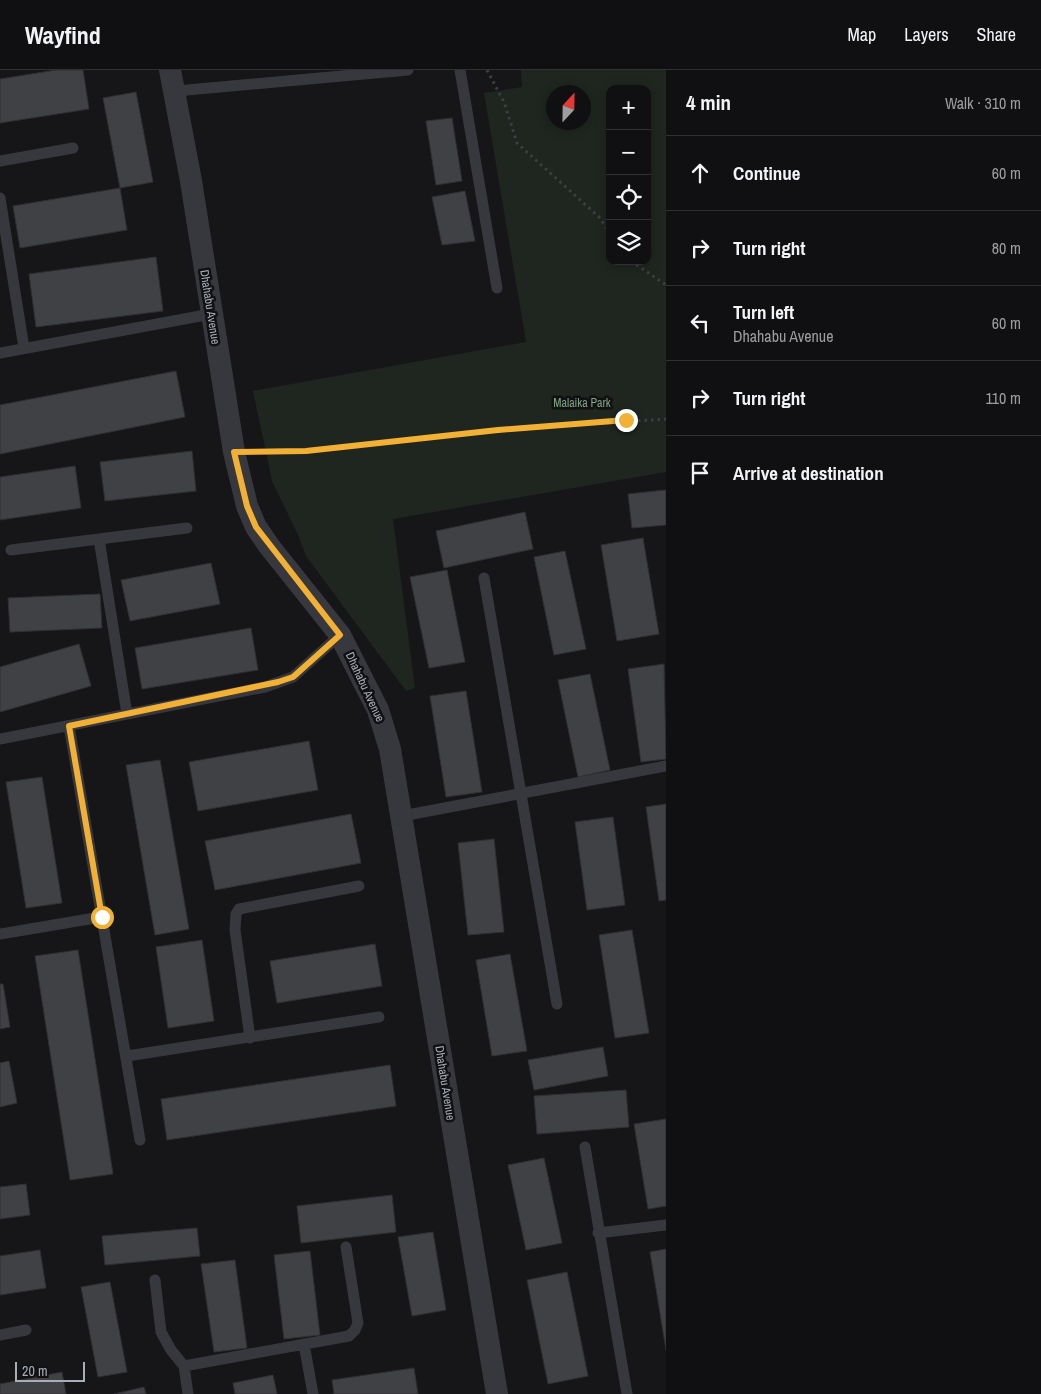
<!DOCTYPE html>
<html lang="en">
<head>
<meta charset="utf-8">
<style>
  :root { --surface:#101012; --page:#19191b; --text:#f1f3f6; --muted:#9c9d9f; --line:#303032 }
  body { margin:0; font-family:"Archivo Narrow",sans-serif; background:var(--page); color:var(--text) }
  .controls { position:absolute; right:15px; top:15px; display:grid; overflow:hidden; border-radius:10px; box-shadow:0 2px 12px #0003 }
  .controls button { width:45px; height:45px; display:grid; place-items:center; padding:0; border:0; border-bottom:1px solid var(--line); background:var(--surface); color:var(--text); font:25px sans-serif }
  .compass { position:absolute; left:546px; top:15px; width:45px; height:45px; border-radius:50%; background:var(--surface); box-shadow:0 2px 12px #0003; rotate:22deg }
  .scale { position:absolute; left:15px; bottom:12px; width:70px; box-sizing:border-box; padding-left:5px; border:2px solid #a8adb8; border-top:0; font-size:14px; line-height:18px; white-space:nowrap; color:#a8adb8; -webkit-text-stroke:4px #111113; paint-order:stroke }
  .stop { position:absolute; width:15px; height:15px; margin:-11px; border:4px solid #f2b134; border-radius:50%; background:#fff }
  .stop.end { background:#f2b134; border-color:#fff; box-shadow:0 1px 5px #0008 }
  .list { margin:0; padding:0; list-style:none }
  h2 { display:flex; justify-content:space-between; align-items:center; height:65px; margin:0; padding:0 20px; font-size:21px }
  h2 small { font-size:16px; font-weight:400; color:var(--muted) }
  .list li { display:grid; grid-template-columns:32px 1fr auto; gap:15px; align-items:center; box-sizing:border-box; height:75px; padding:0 20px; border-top:1px solid var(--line) }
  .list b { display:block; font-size:19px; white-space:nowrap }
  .list p { margin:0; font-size:16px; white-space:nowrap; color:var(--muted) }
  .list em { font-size:16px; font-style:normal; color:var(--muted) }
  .icon { flex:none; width:28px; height:28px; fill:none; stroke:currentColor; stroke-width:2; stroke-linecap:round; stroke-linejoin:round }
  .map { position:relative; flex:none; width:666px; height:1324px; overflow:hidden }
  header { display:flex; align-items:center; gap:30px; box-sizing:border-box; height:70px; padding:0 25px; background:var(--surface); border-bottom:1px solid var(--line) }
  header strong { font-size:24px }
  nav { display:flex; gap:28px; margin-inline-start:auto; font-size:18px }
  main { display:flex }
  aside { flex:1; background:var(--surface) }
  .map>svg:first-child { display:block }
</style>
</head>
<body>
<header>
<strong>Wayfind</strong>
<nav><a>Map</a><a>Layers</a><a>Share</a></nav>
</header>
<main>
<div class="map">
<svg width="666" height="1324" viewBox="0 0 666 1324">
  <rect width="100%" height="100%" fill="#161618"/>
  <path fill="#1e261f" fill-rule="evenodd" d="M521,0h145v402l-273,47 22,169 -9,3 -100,-135 -8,-21 -26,-54 -19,-90 273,-49 -42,-249 38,-6zM610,19h37v172h-37zM554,22h30v30h-30z"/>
  <path fill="#404145" stroke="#303034" d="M56,0h27l6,39 -89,14v-44z
    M136,22l17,90 -33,6 -17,-90z
    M452,48l10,63 -26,4 -10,-64z
    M120,118l7,42 -107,18 -7,-42z
    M465,121l10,50 -33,4 -10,-48z
    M156,187l7,54 -127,16 -7,-53z
    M176,301l9,46 -185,37v-49z
    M192,381l4,40 -91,10 -5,-39z
    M75,396l6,42 -81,12v-43z
    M666,420v35l-34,3 -4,-34z
    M525,442l8,37 -89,19 -8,-37z
    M643,468l16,96 -42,7 -16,-96z
    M565,481l21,98 -32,6 -20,-98z
    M211,493l9,41 -90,17 -9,-41z
    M447,500l18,92 -36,6 -19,-91z
    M100,524l2,34 -92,4 -2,-34z
    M251,558l7,42 -116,19 -7,-41z
    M79,574l12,42 -91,26v-45z
    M664,594l2,95 -25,3 -13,-93z
    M590,604l20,96 -32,7 -20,-97z
    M466,621l16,101 -36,5 -16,-101z
    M309,671l9,49 -120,21 -9,-49z
    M160,690l29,169 -34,6 -29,-170z
    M42,707l20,126 -36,5 -20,-126z
    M666,734v96l-7,1 -13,-94z
    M351,744l10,49 -146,27 -10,-49z
    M613,747l12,88 -38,5 -12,-88z
    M494,769l10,93 -36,3 -10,-92z
    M632,860l17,103 -34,5 -16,-103z
    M202,870l12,81 -46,7 -12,-81z
    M375,874l7,42 -105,17 -7,-42z
    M78,880l35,224 -43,6 -35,-224z
    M510,884l17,97 -35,5 -16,-96z
    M0,914h3l7,43 -10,2z
    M603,977l5,29 -74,14 -6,-30z
    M9,991l8,42 -17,4v-44z
    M390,995l6,41 -229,34 -6,-41z
    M626,1020l3,37 -92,7 -3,-38z
    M666,1049v87l-18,3 -14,-85z
    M544,1088l18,85 -36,7 -18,-85z
    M26,1114l4,31 -30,4v-32z
    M392,1125l4,37 -95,11 -4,-37z
    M197,1158l3,28 -95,9 -3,-29z
    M433,1162l13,78 -34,6 -14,-79z
    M666,1179v101l-16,-98z
    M40,1180l6,38 -46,7v-39z
    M310,1181l10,84 -36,4 -10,-84z
    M235,1190l12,88 -33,4 -13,-88z
    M567,1202l21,104 -40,8 -21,-104z
    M110,1212l17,90 -29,5 -17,-90z
    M414,1298l4,26h-84l-2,-14z
    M62,1302l4,22h-66v-10z
    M273,1305l4,19h-42l-2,-11z
    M144,1317l2,7h-32z"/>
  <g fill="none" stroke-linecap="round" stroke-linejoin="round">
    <path stroke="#3d3f44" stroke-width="3" stroke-dasharray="2.5 4" stroke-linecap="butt" d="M487,0l17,32 13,41 82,74 11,15
      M631,191l35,24
      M256,382l49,-1 193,-21 168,-11"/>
    <path stroke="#37383d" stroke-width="11" d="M460,0l37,218
      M176,21l232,-21
      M0,91l73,-13
      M0,128l24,150
      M0,283l211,-39
      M99,469l28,175
      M11,480l176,-22
      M484,508l73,426
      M69,656l71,414
      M0,669l265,-52 28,-10 47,-42
      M402,746l264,-50
      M0,864l101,-17
      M250,968l-15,-108 1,-16 3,-5 120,-23
      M127,986l252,-39
      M585,1077l42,247
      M598,1163l68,-8
      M155,1210l6,52 10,18 13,16 4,28
      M0,1265l26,-5
      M304,1274l9,50
      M184,1296l165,-30 6,-6 3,-7 -12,-76"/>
    <path stroke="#37383d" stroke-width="22" d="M170,0l21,111 43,271 13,54 9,21 13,19 71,89 38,75 12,39 107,645"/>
  </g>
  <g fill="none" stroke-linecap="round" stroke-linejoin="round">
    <path stroke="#f2b134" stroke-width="6" d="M102,847l-33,-191 209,-44 15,-5 47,-42 -84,-108 -9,-21 -13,-54 72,-1 192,-21 128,-10"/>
  </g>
  <g text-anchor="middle" stroke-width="5" stroke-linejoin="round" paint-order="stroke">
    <g font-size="12" fill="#a8adb8" stroke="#111113">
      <text transform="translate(210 237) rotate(81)" y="4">Dhahabu Avenue</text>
      <text transform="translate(365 617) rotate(65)" y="4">Dhahabu Avenue</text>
      <text transform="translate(445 1013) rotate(81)" y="4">Dhahabu Avenue</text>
    </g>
    <g font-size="12" fill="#7fa381" stroke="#111113">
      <text x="582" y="337">Malaika Park</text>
    </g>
  </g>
</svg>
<div class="controls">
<button>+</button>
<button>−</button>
<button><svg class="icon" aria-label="locate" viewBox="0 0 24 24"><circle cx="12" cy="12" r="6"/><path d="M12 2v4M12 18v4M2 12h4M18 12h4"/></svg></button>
<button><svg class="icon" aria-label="layers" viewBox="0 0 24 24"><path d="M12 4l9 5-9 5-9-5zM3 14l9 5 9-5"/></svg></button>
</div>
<svg class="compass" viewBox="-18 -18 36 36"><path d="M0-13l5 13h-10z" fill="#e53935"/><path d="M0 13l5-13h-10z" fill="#9c9d9f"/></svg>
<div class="scale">20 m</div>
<div class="stop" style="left:102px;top:847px"></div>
<div class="stop end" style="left:626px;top:350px"></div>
</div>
<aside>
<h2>4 min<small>Walk · 310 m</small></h2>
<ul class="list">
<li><svg class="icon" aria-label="ahead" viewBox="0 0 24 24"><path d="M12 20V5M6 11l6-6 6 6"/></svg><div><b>Continue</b></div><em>60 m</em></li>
<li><svg class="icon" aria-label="right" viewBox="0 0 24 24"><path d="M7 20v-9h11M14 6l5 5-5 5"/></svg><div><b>Turn right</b></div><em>80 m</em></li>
<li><svg class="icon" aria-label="left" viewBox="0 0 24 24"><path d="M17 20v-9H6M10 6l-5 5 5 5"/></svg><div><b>Turn left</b><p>Dhahabu Avenue</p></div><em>60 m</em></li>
<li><svg class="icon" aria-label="right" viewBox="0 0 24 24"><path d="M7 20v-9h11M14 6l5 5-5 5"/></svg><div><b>Turn right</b></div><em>110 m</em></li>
<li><svg class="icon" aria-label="arrive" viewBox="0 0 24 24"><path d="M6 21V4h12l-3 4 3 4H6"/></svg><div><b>Arrive at destination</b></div></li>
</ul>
</aside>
</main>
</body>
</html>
